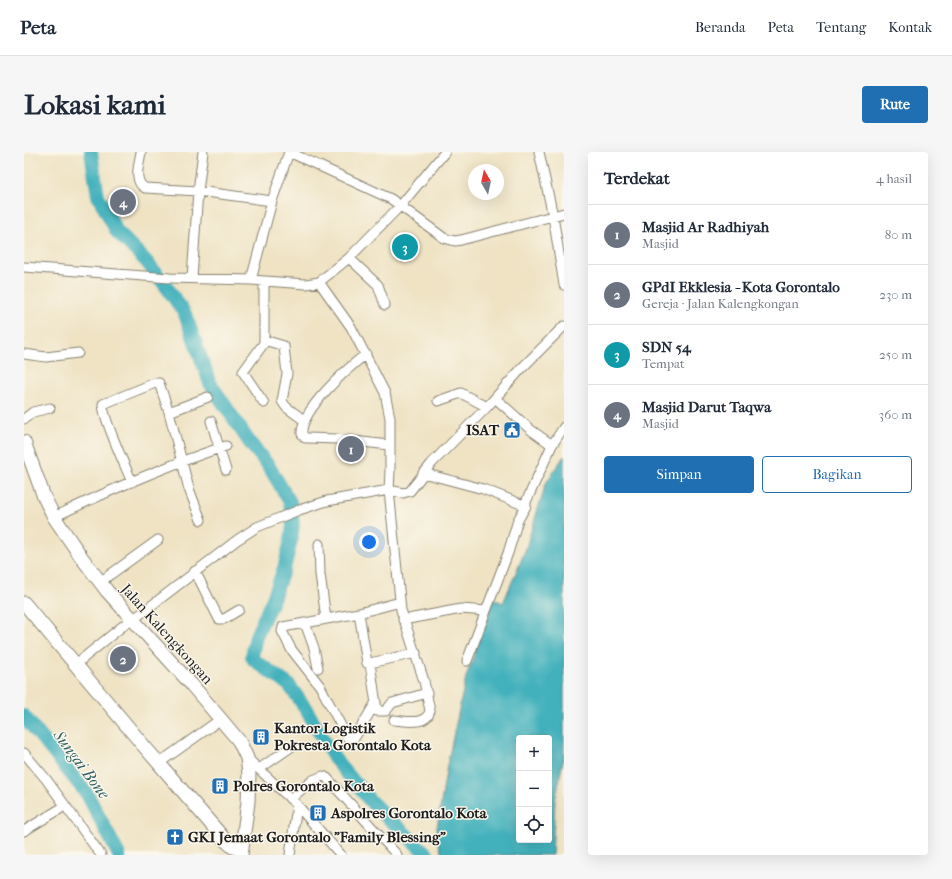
<!DOCTYPE html>
<html lang="id">
<head>
<meta charset="utf-8">
<style>
  :root { --surface:#fff; --page:#f6f6f7; --text:#1f2937; --muted:#747a83; --line:#e0e1e3; --accent:#1f6fb2 }
  body { margin:0; font-family:"IM FELL French Canon",serif; background:var(--page); color:var(--text) }
  .controls { position:absolute; right:12px; bottom:12px; display:grid; overflow:hidden; border-radius:4px; box-shadow:0 4px 16px #0002 }
  .controls button { width:36px; height:36px; display:grid; place-items:center; padding:0; border:0; border-bottom:1px solid var(--line); background:var(--surface); color:var(--text); font:20px sans-serif }
  .compass { position:absolute; left:444px; top:12px; width:36px; height:36px; border-radius:50%; background:var(--surface); box-shadow:0 4px 16px #0002; rotate:351deg }
  .you { position:absolute; left:345px; top:390px; width:14px; height:14px; margin:-10px; border:3px solid #fff; border-radius:50%; background:#1a73e8; box-shadow:0 0 0 6px #1a73e833 }
  .badge { display:grid; place-items:center; width:26px; height:26px; border-radius:50%; background:var(--accent); color:#fff; font-size:13px; font-weight:700 }
  .pin { position:absolute; translate:-50% -50%; border:2px solid #fff; box-shadow:0 1px 4px #0006 }
  .list { margin:0; padding:0; list-style:none }
  h2 { display:flex; justify-content:space-between; align-items:center; height:52px; margin:0; padding:0 16px; font-size:17px }
  h2 small { font-size:13px; font-weight:400; color:var(--muted) }
  .list li { display:grid; grid-template-columns:26px 1fr auto; gap:12px; align-items:center; box-sizing:border-box; height:60px; padding:0 16px; border-top:1px solid var(--line) }
  .list b { display:block; font-size:15px; white-space:nowrap }
  .list p { margin:0; font-size:13px; white-space:nowrap; color:var(--muted) }
  .list em { font-size:13px; font-style:normal; color:var(--muted) }
  .actions { display:flex; gap:8px; padding:12px 16px }
  .actions a { flex:1; padding:9px 0; border:1px solid var(--accent); border-radius:4px; text-align:center; font-size:14px; color:var(--accent) }
  .actions .main { background:var(--accent); color:#fff }
  .icon { flex:none; width:22px; height:22px; fill:none; stroke:currentColor; stroke-width:2; stroke-linecap:round; stroke-linejoin:round }
  .map { position:relative; flex:none; width:540px; height:703px; overflow:hidden; border-radius:4px }
  header { display:flex; align-items:center; gap:24px; box-sizing:border-box; height:56px; padding:0 20px; background:var(--surface); border-bottom:1px solid var(--line) }
  header strong { font-size:19px }
  nav { display:flex; gap:22px; margin-inline-start:auto; font-size:14px }
  .intro { display:flex; align-items:center; justify-content:space-between; box-sizing:border-box; height:96px; padding:0 24px }
  h1 { margin:0; font-size:28px }
  .button { padding:10px 18px; border-radius:4px; background:var(--accent); color:#fff; font-size:14px; font-weight:700 }
  main { display:flex; gap:24px; padding:0 24px }
  aside { flex:1; background:var(--surface); border-radius:4px; box-shadow:0 4px 16px #0002 }
  .map>svg:first-child { display:block }
</style>
</head>
<body>
<header>
<strong>Peta</strong>
<nav><a>Beranda</a><a>Peta</a><a>Tentang</a><a>Kontak</a></nav>
</header>
<div class="intro"><h1>Lokasi kami</h1><a class="button">Rute</a></div>
<main>
<div class="map">
<svg width="540" height="703" viewBox="0 0 540 703">
  <rect width="100%" height="100%" fill="#fbf7ec"/>
  <filter id="ink" filterUnits="userSpaceOnUse"><feTurbulence type="fractalNoise" baseFrequency=".025" numOctaves="2"/><feDisplacementMap in="SourceGraphic" scale="8" xChannelSelector="R" yChannelSelector="G"/><feConvolveMatrix kernelMatrix="1 2 1 2 8 2 1 2 1" color-interpolation-filters="sRGB"/></filter>
  <filter id="wash" filterUnits="userSpaceOnUse"><feTurbulence type="fractalNoise" baseFrequency=".012" numOctaves="4" result="noise"/><feDisplacementMap in="SourceGraphic" scale="16" xChannelSelector="R" yChannelSelector="G"/><feGaussianBlur stdDeviation="0.9" result="paint"/><feColorMatrix in="noise" values="0 0 0 0 0 0 0 0 0 0 0 0 0 0 0 0 0 1.4 0 .05"/><feComposite in="paint" operator="in"/></filter>
  <g filter="url(#wash)">
    <rect width="100%" height="100%" fill="#efe3c4"/>
    <path fill="#42b1bc" stroke="#2f666c" fill-rule="evenodd" d="M540,304v300l-9,45 -3,54h-110l-6,-21 11,-69 19,-88 28,-78 9,4 22,-52 21,-68zM495,586h30v102h-30z"/>
    <g fill="none" stroke-linecap="round" stroke-linejoin="round">
      <path stroke="#42b1bc" stroke-width="14" d="M67,0l7,44 19,36 28,28 23,29 17,25 25,69 40,60 18,22 22,37 3,23 -2,15 -6,25 -12,34 -17,37 -4,20 2,4 35,25 17,24 28,49 38,45 56,52
        M0,564l63,78 32,61"/>
    </g>
  </g>
  <g filter="url(#ink)">
    <g fill="none" stroke-linecap="round" stroke-linejoin="round">
      <g stroke="#868070" stroke-width="11">
        <path id="minor" d="M117,0c-2,12 -8,30 4,36l53,3 74,10
          M265,0l102,47 53,39 11,3 6,-1 103,-27
          M515,0l14,64 11,69
          M325,106l29,27 7,20
          M0,115l146,11 81,2 55,4 13,-2 30,-24 52,-53 44,-53
          M168,126l6,-87 5,-39
          M227,128l21,-79 17,-49
          M240,129v62l-21,29 21,31
          M295,130l32,45 34,66 5,25v53l-1,19 12,120 23,71 6,30c-4,15 -24,10 -36,9
          M240,188l20,6 3,28 -5,27 4,6 18,13
          M0,202l22,3 32,-4
          M342,202c-18,14 -66,56 -64,80l3,4h3l28,1 53,6
          M471,246l36,32 21,15
          M414,249l23,-8 26,14
          M145,260l39,-15
          M0,267l9,-7 17,-4
          M187,269l15,49
          M399,321l60,16 43,17
          M108,330c-6,-14 -30,-66 -29,-78l52,-21h4l10,29 20,77 12,31
          M30,365c56,-27 113,-52 172,-71
          M295,392l1,30 6,45
          M171,419l24,48h5l15,-9
          M76,430l58,-42
          M335,461l8,50h3l46,-10
          M379,468l58,-11 25,2
          M281,471l-22,4 -1,4 9,18 29,37 27,51 3,2 5,-2 21,-35
          M443,509l41,-108 10,-33 8,-14v-4l26,-57 12,-18
          M346,511l7,48h9l6,-8 35,-10
          M52,512l48,-39 15,-10 98,-75 20,-13 42,-17 28,-9 62,-11 14,3 7,-2 22,-28 55,-56 35,-39 42,-42
          M294,516l-4,-20 -9,-25 54,-10 41,-11
          M0,601l22,26 55,76
          M223,606l50,47 44,50
          M135,611l62,-44
          M235,617l32,-22
          M266,647l23,-19 10,-4 4,2 70,77
          M0,679l36,-22
          M266,703l7,-50"/>
      </g>
      <g stroke="#868070" stroke-width="15">
        <path id="highway" d="M0,290l20,55 10,20 28,41 25,33 84,93 48,57 8,17 2,16 -1,28 -7,53
          M0,451l119,142 82,95 8,7 9,2"/>
      </g>
      <use href="#minor" stroke="#fff" stroke-width="9"/>
      <use href="#highway" stroke="#fff" stroke-width="13"/>
    </g>
  </g>
  <defs>
    <g id="civic-square" transform="scale(0.9)"><rect x="-9" y="-9" width="18" height="18" rx="4" fill="#1f6fb2" stroke="#fbf7ec"/><path d="M-.6-6.5H3V-4.5H.6V-3L4-1V1h2V6H-6V1h2V-1L-.6-3ZM-1.2 2.5V6h2.4V2.5Z" fill="#fff"/></g>
    <g id="building-square" transform="scale(0.9)"><rect x="-9" y="-9" width="18" height="18" rx="4" fill="#1f6fb2" stroke="#fbf7ec"/><path d="M-4-6H4V6H1V3H-1V6H-4ZM-2.5-4.3h1.7v1.8h-1.7ZM.8-4.3h1.7v1.8H.8ZM-2.5-1h1.7V.8h-1.7ZM.8-1h1.7V.8H.8Z" fill="#fff"/></g>
    <g id="church-square" transform="scale(0.9)"><rect x="-9" y="-9" width="18" height="18" rx="4" fill="#1f6fb2" stroke="#fbf7ec"/><path d="M-1.2-6h2.4v3.5h3.3v2.4h-3.3V6h-2.4V-.1h-3.3v-2.4h3.3Z" fill="#fff"/></g>
  </defs>
  <g fill-rule="evenodd">
    <use href="#civic-square" x="488" y="278"/>
    <use href="#building-square" x="237" y="585"/>
    <use href="#building-square" x="196" y="634"/>
    <use href="#building-square" x="294" y="661"/>
    <use href="#church-square" x="151" y="685"/>
  </g>
  <g text-anchor="middle" stroke-width="3" stroke-linejoin="round" paint-order="stroke">
    <g font-size="15" font-weight="bold" fill="#1c1c1c" stroke="#fbf7ec" text-anchor="start">
      <text x="475" y="283" text-anchor="end">ISAT</text>
      <text x="250" y="581">Kantor Logistik<tspan x="250" dy="17">Pokresta Gorontalo Kota</tspan></text>
      <text x="209" y="639">Polres Gorontalo Kota</text>
      <text x="307" y="666">Aspolres Gorontalo Kota</text>
      <text x="164" y="690">GKI Jemaat Gorontalo "Family Blessing"</text>
    </g>
    <g font-size="15" fill="#1c1c1c" stroke="#fbf7ec">
      <text transform="translate(143 482) rotate(48)" y="5">Jalan Kalengkongan</text>
    </g>
    <g font-size="16" font-style="italic" fill="#2d5f64" stroke="#fbf7ec">
      <text transform="translate(58 612) rotate(53)" y="6">Sungai Bone</text>
    </g>
  </g>
</svg>
<div class="controls">
<button>+</button>
<button>−</button>
<button><svg class="icon" aria-label="locate" viewBox="0 0 24 24"><circle cx="12" cy="12" r="6"/><path d="M12 2v4M12 18v4M2 12h4M18 12h4"/></svg></button>
</div>
<svg class="compass" viewBox="-18 -18 36 36"><path d="M0-13l5 13h-10z" fill="#e53935"/><path d="M0 13l5-13h-10z" fill="#747a83"/></svg>
<div class="you"></div>
<div class="pin badge" style="left:327px;top:297px;background:#6b7280">1</div>
<div class="pin badge" style="left:99px;top:507px;background:#6b7280">2</div>
<div class="pin badge" style="left:381px;top:95px;background:#0f9aa8">3</div>
<div class="pin badge" style="left:99px;top:50px;background:#6b7280">4</div>
</div>
<aside>
<h2>Terdekat<small>4 hasil</small></h2>
<ul class="list">
<li><span class="badge" style="background:#6b7280">1</span><div><b>Masjid Ar Radhiyah</b><p>Masjid</p></div><em>80 m</em></li>
<li><span class="badge" style="background:#6b7280">2</span><div><b>GPdI Ekklesia - Kota Gorontalo</b><p>Gereja · Jalan Kalengkongan</p></div><em>230 m</em></li>
<li><span class="badge" style="background:#0f9aa8">3</span><div><b>SDN 54</b><p>Tempat</p></div><em>250 m</em></li>
<li><span class="badge" style="background:#6b7280">4</span><div><b>Masjid Darut Taqwa</b><p>Masjid</p></div><em>360 m</em></li>
</ul>
<div class="actions"><a class="main">Simpan</a><a>Bagikan</a></div>
</aside>
</main>
</body>
</html>
